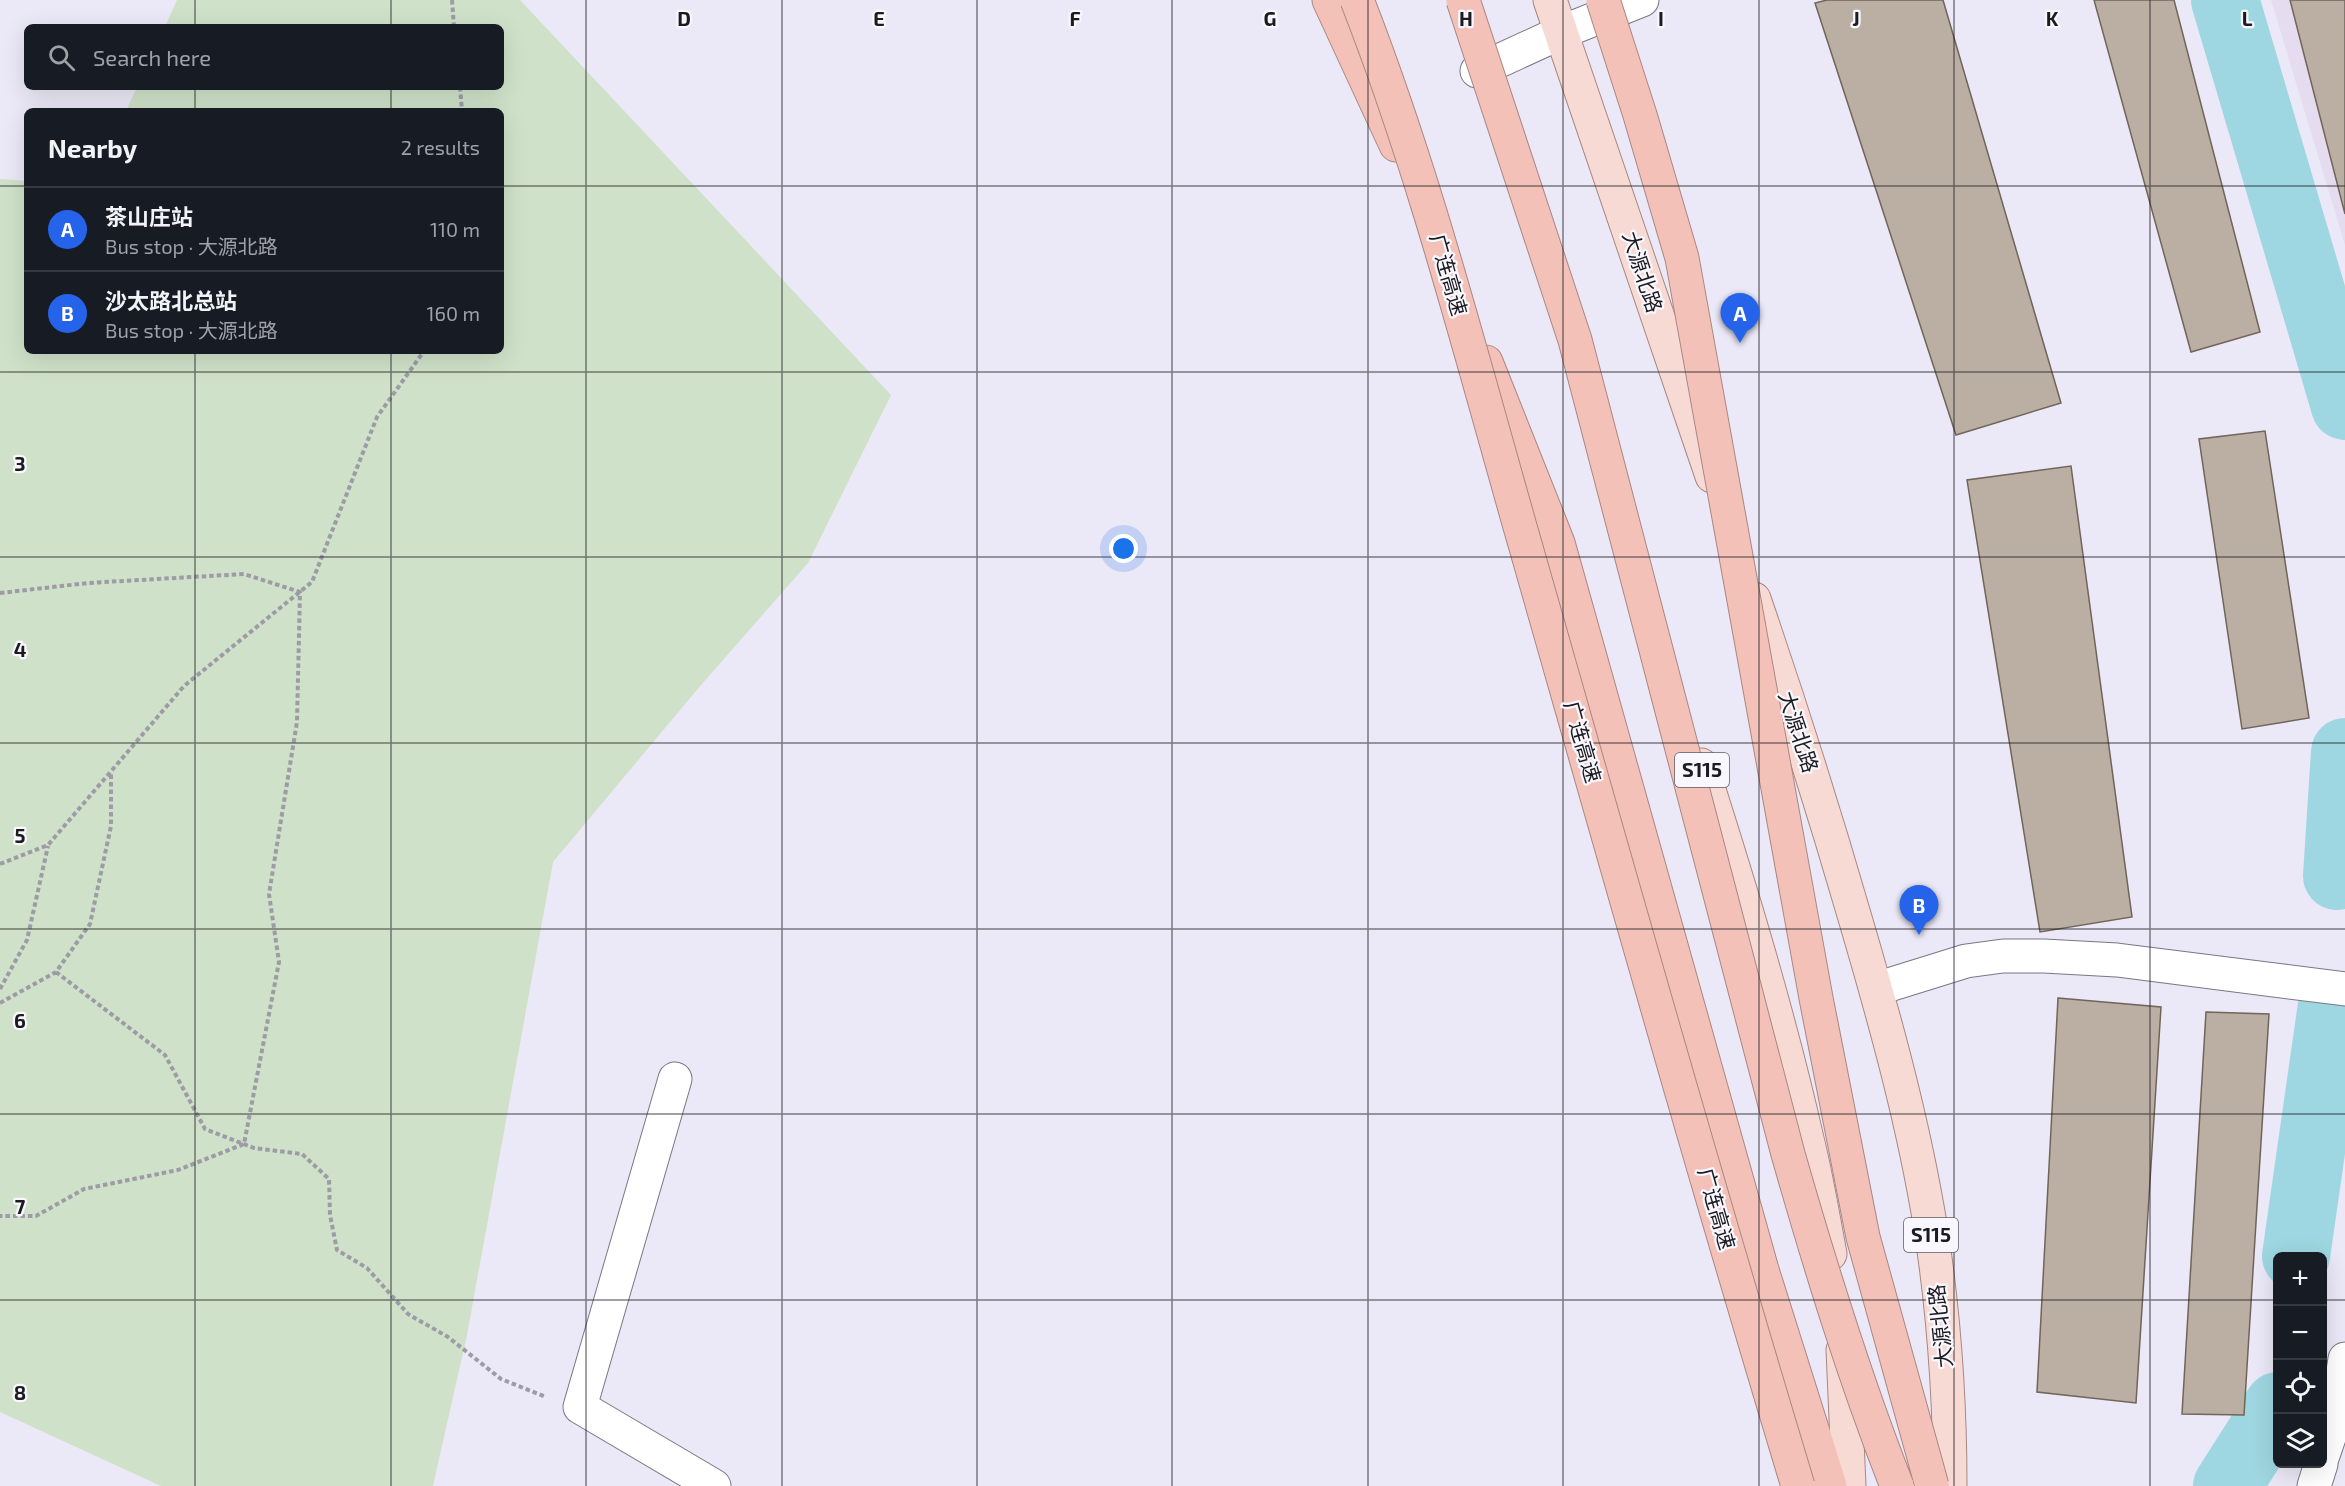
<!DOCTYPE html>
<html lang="en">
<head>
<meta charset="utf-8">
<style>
  :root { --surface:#171b24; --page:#242831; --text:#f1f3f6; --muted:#9ea1a6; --line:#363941; --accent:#2563eb }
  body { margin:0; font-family:"Exo 2","Noto Sans SC",sans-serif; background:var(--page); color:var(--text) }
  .controls { position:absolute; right:18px; bottom:18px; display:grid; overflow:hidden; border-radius:9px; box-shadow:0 6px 24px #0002 }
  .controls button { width:54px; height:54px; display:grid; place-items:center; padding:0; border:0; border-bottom:2px solid var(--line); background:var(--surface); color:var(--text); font:30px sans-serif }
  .you { position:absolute; left:1124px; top:549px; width:21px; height:21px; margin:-15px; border:4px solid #fff; border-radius:50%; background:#1a73e8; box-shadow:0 0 0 9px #1a73e833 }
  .badge { display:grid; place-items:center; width:39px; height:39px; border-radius:50%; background:var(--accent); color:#fff; font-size:20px; font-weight:700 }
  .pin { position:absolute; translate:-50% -50px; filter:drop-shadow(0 2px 3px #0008) }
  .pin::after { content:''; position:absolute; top:32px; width:21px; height:18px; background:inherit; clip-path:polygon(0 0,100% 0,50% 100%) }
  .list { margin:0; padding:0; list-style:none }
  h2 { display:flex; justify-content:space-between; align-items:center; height:78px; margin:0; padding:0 24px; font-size:26px }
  h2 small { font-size:20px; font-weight:400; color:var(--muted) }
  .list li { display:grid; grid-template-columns:39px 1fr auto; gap:18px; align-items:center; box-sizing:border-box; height:84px; padding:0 24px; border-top:2px solid var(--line) }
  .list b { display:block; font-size:22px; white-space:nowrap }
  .list p { margin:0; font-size:20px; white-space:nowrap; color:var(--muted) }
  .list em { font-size:20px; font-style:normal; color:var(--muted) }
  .icon { flex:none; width:33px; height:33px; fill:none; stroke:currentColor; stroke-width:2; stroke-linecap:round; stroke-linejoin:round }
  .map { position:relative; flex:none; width:2345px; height:1486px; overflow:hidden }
  .search { position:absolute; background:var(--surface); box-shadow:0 6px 24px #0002; left:24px; top:24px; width:480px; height:66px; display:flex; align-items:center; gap:15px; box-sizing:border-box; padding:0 21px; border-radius:9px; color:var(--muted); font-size:22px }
  .panel { position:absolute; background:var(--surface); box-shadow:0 6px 24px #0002; left:24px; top:108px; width:480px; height:246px; border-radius:9px }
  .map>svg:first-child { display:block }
</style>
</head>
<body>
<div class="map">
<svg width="2345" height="1486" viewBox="0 0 2345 1486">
  <rect width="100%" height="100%" fill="#ebe8f7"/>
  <path fill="#e6dcf0" d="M2271,0h74v245z"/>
  <path fill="#cfe2c9" d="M177,0h343l371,395 -83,168 -107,122 -148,177 -86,473 -34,151h-272l-161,-74v-1233l27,2v170h474v-240h-375l11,-24h364v-60h-336z"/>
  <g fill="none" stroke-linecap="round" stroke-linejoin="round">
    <path stroke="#9ed7e1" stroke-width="68" d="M2225,0l120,406
      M2337,876l8,-124
      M2296,1256l36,-251
      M2227,1486l51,-80"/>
  </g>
  <path fill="#bbafa3" stroke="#70655b" stroke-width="1.5" d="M1827,0h116l118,403 -105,32 -141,-432z
    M2094,0h80l86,332 -69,20z
    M2290,0h55v214z
    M2265,431l44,287 -67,11 -43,-290z
    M2071,466l61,451 -92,15 -73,-452z
    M2058,998l103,9 -25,396 -99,-11z
    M2206,1012l63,2 -25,401 -62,-1z"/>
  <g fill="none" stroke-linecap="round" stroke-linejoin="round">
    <g stroke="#7a7784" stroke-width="35">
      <path id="minor" d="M1477,71l85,-39 80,-32
        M1876,989l90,-28 37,-5h41l73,4 228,29
        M675,1079l-95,328 134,79
        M2322,1458l13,-38 10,-61
        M2314,1486l7,-22"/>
    </g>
    <g stroke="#a88783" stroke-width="35">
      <path id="major" d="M1550,0l162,476
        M1754,599c36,105 70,212 101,319 30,102 59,206 76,312 13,85 19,170 19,256
        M1701,765c40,125 78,250 107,378 9,37 15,74 22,111
        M1843,1350l6,136"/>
    </g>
    <g stroke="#a88783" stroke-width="35">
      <path id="highway" d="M1329,0l67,145
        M1486,362l72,181 204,727 68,216"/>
    </g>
    <path stroke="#9d9ba6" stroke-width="4" stroke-dasharray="4.5 3" stroke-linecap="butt" d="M452,0l2,27
      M460,87l2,24
      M0,593l88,-10 156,-9 56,18 -3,130 -28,172 10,68 -35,182 -66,26 -94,19 -48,27h-36
      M0,864l48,-19 136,-159 128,-104 65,-165 47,-66
      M56,972l109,83 40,74 49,19 48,6 27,25 1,36 7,35 30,18 41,46 40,23 53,42 45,18
      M0,989l27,-49 21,-94
      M0,1003l56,-31 34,-48 21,-98v-54"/>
    <use href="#minor" stroke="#fff" stroke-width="33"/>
    <use href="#major" stroke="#f8dad4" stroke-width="33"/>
    <use href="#highway" stroke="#f4c1b8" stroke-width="33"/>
    <g stroke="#a88783" stroke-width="35" stroke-linecap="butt">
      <path id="highway-bridge" d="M1357,0c70,179 117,367 170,551 89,312 177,624 271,935
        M1463,0l112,340 213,814c32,112 66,223 109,332
        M1603,0l37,115 42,143 134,740 47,239 69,249"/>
    </g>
    <use href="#highway-bridge" stroke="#f4c1b8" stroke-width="33"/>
  </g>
  <path fill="none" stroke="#1c1b20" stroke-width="1.5" stroke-opacity="0.55" d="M195,0v27M391,0v27M586,0v1486M782,0v1486M977,0v1486M1172,0v1486M1368,0v1486M1563,0v1486M1759,0v1486M1954,0v1486M2150,0v1486M195,87v24M391,87v24M0,186h27M501,186h1844M195,351v1135M391,351v1135M0,372h2345M0,557h2345M0,743h2345M0,929h2345M0,1114h2345M0,1300h2278M2322,1300h23"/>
  <g text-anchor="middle" stroke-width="4.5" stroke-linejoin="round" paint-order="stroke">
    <g fill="#f8f7fd" stroke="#5e5d62" stroke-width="1.5">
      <rect x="1675" y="753" width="54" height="34" rx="4.5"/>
      <rect x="1904" y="1218" width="54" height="34" rx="4.5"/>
    </g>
    <g font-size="20" font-weight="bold" fill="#1c1b20">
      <text x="1702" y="777">S115</text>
      <text x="1931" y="1242">S115</text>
    </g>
    <g font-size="21" fill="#1c1b20" stroke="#f8f7fd">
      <text transform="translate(1642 272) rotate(72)" y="7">大源北路</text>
      <text transform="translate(1448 275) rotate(74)" y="7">广连高速</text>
      <text transform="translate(1798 732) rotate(72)" y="7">大源北路</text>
      <text transform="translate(1582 742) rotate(74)" y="7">广连高速</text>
      <text transform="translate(1716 1209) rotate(74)" y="7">广连高速</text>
      <text transform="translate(1941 1326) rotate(-96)" y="7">大源北路</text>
    </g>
  </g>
  <g font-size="20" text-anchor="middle" font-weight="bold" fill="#1c1b20" stroke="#f8f7fd" stroke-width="4.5" stroke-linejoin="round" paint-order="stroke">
    <text x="684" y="26">D</text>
    <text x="879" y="26">E</text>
    <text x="1075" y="26">F</text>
    <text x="1270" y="26">G</text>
    <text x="1466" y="26">H</text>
    <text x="1661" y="26">I</text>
    <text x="1856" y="26">J</text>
    <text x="2052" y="26">K</text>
    <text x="2247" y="26">L</text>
    <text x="20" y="471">3</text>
    <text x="20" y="657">4</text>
    <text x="20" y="843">5</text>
    <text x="20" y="1028">6</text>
    <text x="20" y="1214">7</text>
    <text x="20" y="1400">8</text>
  </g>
</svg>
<div class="controls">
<button>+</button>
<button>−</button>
<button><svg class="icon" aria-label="locate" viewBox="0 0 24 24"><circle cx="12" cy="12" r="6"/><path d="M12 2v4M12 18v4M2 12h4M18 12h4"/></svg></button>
<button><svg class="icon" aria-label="layers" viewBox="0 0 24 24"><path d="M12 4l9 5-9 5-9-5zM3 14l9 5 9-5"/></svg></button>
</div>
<div class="you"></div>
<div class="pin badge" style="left:1740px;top:343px">A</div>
<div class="pin badge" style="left:1919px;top:935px">B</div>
<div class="search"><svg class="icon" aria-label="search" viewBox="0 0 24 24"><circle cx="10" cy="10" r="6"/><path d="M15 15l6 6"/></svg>Search here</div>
<section class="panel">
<h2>Nearby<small>2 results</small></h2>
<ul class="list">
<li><span class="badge">A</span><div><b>茶山庄站</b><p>Bus stop · 大源北路</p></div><em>110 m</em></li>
<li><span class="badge">B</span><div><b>沙太路北总站</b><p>Bus stop · 大源北路</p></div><em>160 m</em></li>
</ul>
</section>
</div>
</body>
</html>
